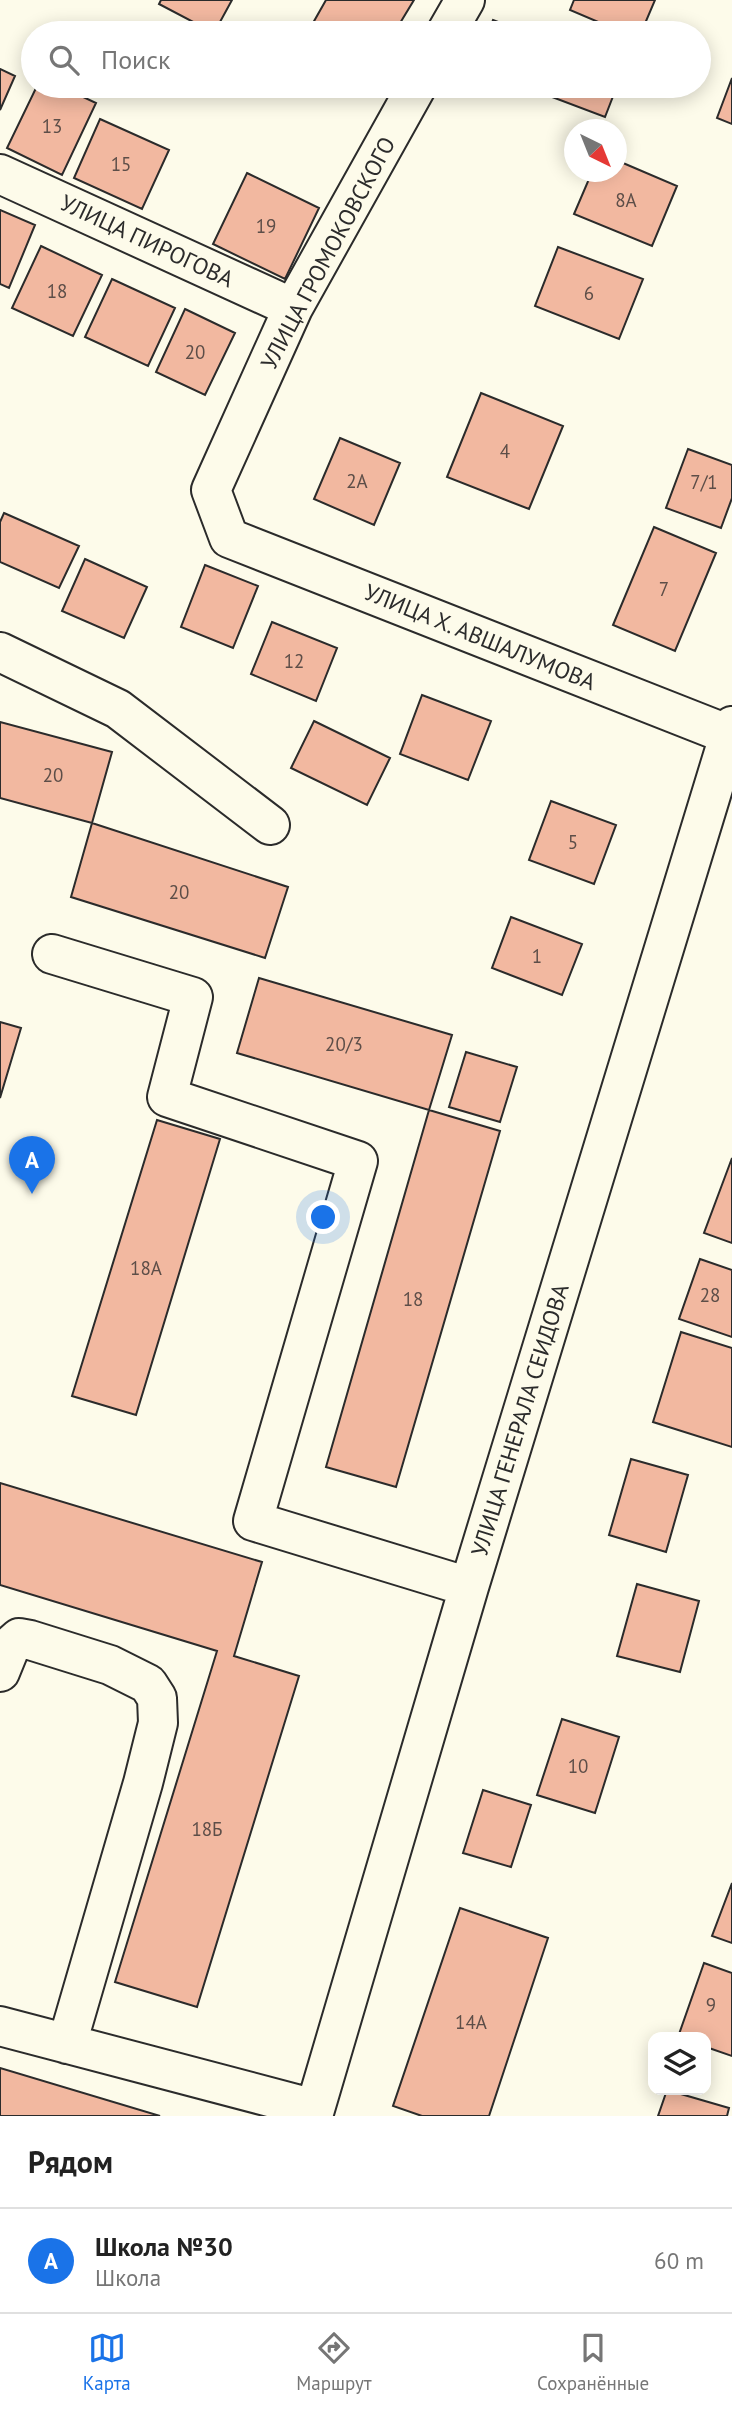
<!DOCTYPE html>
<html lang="ru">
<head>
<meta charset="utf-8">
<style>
  :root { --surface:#fff; --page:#f2f2f2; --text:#222; --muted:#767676; --line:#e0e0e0; --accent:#1a73e8 }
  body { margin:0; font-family:"PT Sans",sans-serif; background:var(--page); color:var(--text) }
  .controls { position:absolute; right:21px; bottom:21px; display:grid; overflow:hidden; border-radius:14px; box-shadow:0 4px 18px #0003 }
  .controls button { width:63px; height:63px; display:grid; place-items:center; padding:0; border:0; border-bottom:2px solid var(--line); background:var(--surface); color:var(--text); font:35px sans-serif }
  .compass { position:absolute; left:564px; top:119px; width:63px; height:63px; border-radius:50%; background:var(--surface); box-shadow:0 4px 18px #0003; rotate:137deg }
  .you { position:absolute; left:324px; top:1218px; width:24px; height:24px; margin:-18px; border:5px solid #fff; border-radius:50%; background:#1a73e8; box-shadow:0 0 0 10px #1a73e833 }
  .badge { display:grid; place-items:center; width:46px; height:46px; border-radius:50%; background:var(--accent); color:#fff; font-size:23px; font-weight:700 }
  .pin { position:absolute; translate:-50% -58px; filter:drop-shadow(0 2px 4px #0008) }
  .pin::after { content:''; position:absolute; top:37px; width:24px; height:21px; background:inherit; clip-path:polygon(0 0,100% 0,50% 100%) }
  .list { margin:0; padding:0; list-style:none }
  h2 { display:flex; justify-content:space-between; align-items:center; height:91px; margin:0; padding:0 28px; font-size:30px }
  h2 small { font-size:23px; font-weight:400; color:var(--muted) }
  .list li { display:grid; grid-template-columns:46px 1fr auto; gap:21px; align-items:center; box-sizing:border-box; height:105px; padding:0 28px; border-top:2px solid var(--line) }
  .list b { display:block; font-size:26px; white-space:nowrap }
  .list p { margin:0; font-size:23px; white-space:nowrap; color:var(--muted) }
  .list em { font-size:23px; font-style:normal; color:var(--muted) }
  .icon { flex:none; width:38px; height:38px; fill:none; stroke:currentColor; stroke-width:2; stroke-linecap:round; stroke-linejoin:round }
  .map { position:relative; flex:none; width:732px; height:2116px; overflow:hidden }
  .search { position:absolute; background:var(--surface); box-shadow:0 4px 18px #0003; left:21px; right:21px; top:21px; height:77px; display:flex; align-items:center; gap:18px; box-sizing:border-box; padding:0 24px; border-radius:38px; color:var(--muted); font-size:26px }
  .sheet { height:196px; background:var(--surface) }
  nav { display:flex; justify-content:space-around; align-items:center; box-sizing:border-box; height:98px; border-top:2px solid var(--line); background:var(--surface); font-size:19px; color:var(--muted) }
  nav a { display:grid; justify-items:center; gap:4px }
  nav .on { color:var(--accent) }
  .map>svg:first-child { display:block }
</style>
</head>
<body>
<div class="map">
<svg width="732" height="2116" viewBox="0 0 732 2116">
  <rect width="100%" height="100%" fill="#fdfbea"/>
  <path fill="#f2b8a0" stroke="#2b2b2b" stroke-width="2" d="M161,0h71l-18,33 -55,-29z
    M326,0h88l-20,33h-64l-17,-10z
    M574,0h81l-14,33h-17l-54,-23z
    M493,20l34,13h-39z
    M0,69l15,7 -15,34z
    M732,78v46l-15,-6z
    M37,86h23l36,17 -34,72 -55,-27z
    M523,86h94l-12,31z
    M100,119l69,31 -27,59 -68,-31z
    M616,160l61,26 -25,60 -78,-32 18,-42h24z
    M247,173l72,35 -34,71 -72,-35z
    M0,210l35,15 -26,63 -9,-4z
    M41,246l61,29 -29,61 -61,-28z
    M558,247l85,32 -24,60 -84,-33z
    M112,279l63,29 -27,58 -63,-29z
    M185,309l50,24 -30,62 -49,-23z
    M481,393l82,33 -34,83 -82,-32z
    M340,438l60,25 -26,62 -60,-26z
    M688,449l44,16v33l-11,30 -55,-20z
    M4,513l75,33 -20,42 -59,-26v-40z
    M654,527l62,26 -41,98 -62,-26z
    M85,559l62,28 -23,51 -62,-27z
    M205,565l53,21 -25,62 -52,-21z
    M272,622l65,26 -21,53 -65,-27z
    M422,695l69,26 -23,59 -68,-26z
    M314,721l76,37 -23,47 -76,-37z
    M0,722l112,30 -20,71 -92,-25z
    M551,801l65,24 -22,59 -65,-24z
    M92,823l196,64 -23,71 -194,-61z
    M511,917l71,27 -20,51 -70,-27z
    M259,978l193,57 -23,75 -192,-57z
    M0,1022l21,6 -21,70z
    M466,1052l51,15 -17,55 -51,-15z
    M429,1110l71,21 -104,356 -70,-20z
    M157,1120l63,19 -84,276 -64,-19z
    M732,1158v85l-28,-10z
    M700,1259l32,11v67l-53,-18z
    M681,1332l51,16v99l-79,-25z
    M631,1459l57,16 -22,77 -57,-17z
    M0,1483l262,79 -28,94 65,20 -102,331 -82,-25 102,-331 -217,-66z
    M637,1584l62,17 -19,71 -63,-16z
    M562,1719l57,18 -24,76 -58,-18z
    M483,1790l48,15 -20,62 -48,-14z
    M732,1883v60l-20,-7z
    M460,1908l88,30 -59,178h-67l-29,-10z
    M704,1963l28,10v83l-26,-9v-10h-28z
    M0,2068l160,48h-160z
    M667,2090l62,18 -2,8h-69z"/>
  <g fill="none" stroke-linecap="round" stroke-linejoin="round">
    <g stroke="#2b2b2b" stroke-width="42">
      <path id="minor" d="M446,33l19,-33
        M417,86l-124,222 -82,182 18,48 503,198
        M0,174l293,134
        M0,652l118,57 152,116
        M52,954l141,43 -26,100 191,64 -105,360 216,66
        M0,1672l11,-27 8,-7 11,2 80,25 38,19 9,14 1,25 -15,60 -76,261
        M0,2026l315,83
        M313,2116l156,-529 263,-861"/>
    </g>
    <use href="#minor" stroke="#fdfbea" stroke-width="38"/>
  </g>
  <g text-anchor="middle" stroke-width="5" stroke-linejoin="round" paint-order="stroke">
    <g font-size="19" fill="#5d4e48">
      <text x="52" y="133">13</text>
      <text x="121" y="171">15</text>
      <text x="626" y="207">8А</text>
      <text x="266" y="233">19</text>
      <text x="57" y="298">18</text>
      <text x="589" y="300">6</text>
      <text x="195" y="359">20</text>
      <text x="505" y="458">4</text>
      <text x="357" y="488">2А</text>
      <text x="704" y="489">7/1</text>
      <text x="664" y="596">7</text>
      <text x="294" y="668">12</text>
      <text x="53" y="782">20</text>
      <text x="573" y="849">5</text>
      <text x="179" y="899">20</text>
      <text x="537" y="963">1</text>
      <text x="344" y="1051">20/3</text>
      <text x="146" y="1275">18А</text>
      <text x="710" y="1302">28</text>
      <text x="413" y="1306">18</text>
      <text x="578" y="1773">10</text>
      <text x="207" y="1836">18Б</text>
      <text x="711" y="2012">9</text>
      <text x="471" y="2029">14А</text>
    </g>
    <g font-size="23" fill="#2b2b2b" stroke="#fdfbea">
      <text transform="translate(147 241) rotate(25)" y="8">УЛИЦА ПИРОГОВА</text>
      <text transform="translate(328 253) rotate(-62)" y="8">УЛИЦА ГРОМОКОВСКОГО</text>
      <text transform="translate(480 637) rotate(22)" y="8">УЛИЦА Х. АВШАЛУМОВА</text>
      <text transform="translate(520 1420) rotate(-73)" y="8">УЛИЦА ГЕНЕРАЛА СЕИДОВА</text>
    </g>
  </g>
</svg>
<div class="controls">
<button><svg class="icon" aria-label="layers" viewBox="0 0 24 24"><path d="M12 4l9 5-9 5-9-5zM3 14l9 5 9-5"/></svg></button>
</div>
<svg class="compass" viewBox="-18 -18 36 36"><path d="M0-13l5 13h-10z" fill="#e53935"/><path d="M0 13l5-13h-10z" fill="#767676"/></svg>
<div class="you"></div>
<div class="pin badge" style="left:32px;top:1194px">A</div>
<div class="search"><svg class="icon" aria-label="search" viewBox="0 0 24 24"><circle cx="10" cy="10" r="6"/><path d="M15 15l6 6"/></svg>Поиск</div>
</div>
<section class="sheet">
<h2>Рядом<small></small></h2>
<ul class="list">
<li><span class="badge">A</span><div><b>Школа №30</b><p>Школа</p></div><em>60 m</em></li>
</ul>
</section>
<nav>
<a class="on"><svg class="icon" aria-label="map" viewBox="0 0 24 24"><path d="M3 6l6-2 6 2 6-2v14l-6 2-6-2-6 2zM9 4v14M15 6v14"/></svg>Карта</a>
<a><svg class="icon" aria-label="directions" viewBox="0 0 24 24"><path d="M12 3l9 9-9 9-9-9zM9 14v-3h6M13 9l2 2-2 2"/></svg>Маршрут</a>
<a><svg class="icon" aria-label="saved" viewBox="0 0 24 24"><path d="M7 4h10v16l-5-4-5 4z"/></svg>Сохранённые</a>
</nav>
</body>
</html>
